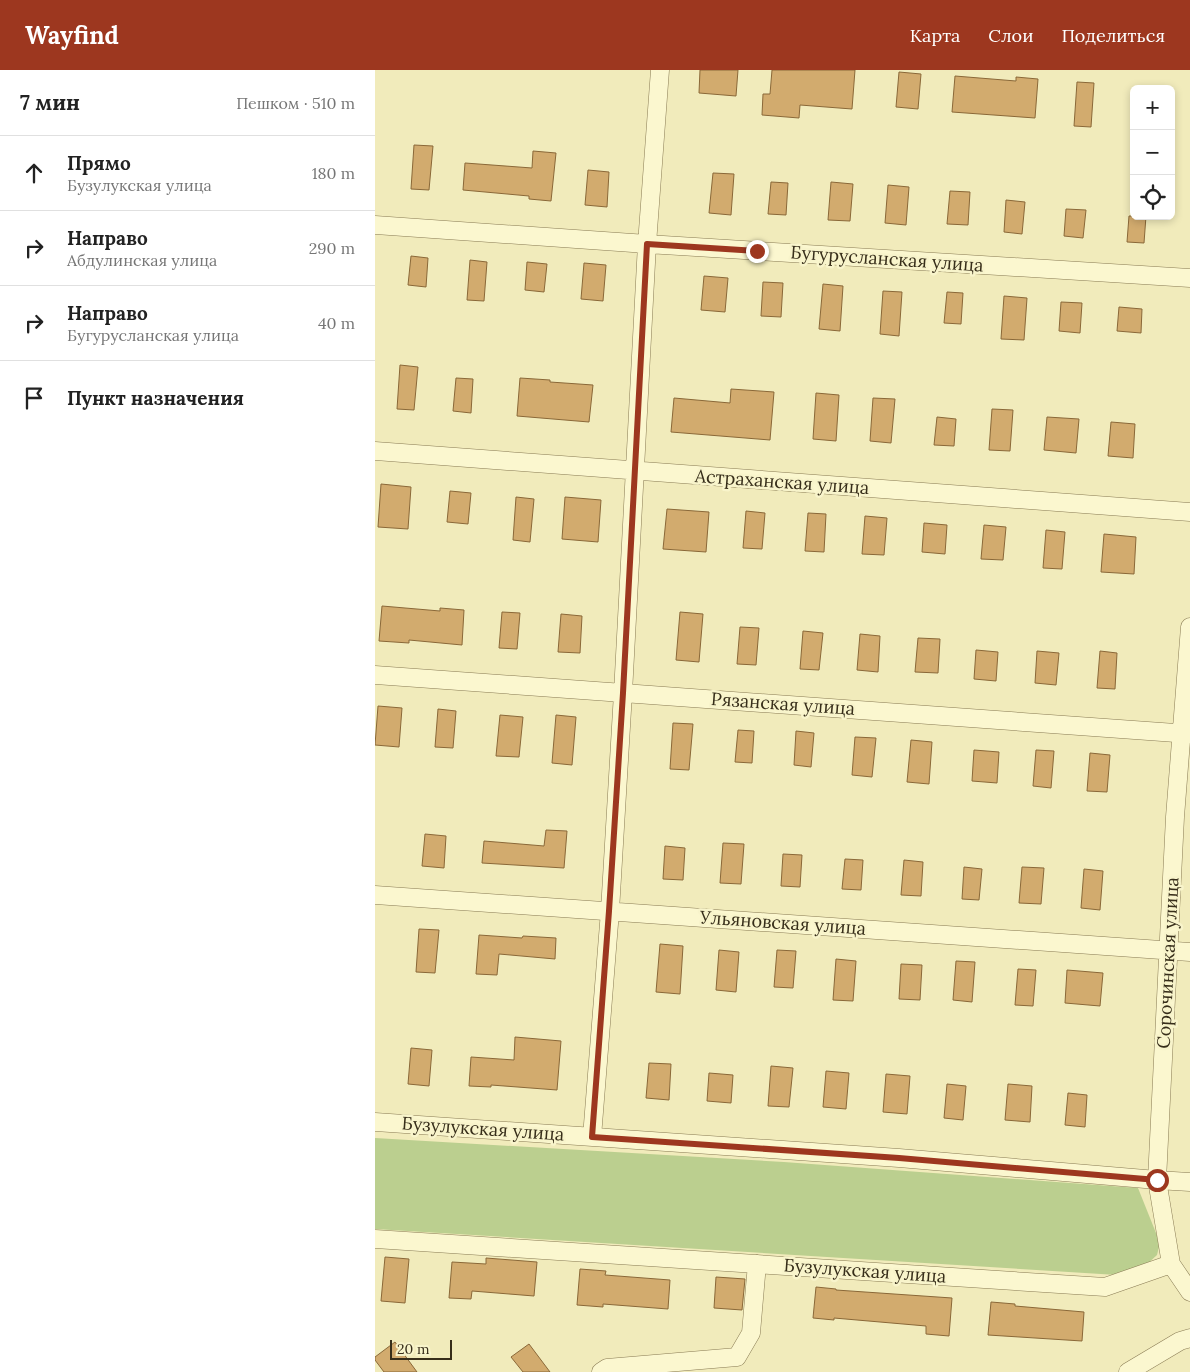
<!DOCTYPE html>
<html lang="ru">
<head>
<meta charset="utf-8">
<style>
  :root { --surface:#fff; --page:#f6f6f6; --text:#222; --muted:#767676; --line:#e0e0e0; --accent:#9d371f }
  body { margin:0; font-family:Lora,serif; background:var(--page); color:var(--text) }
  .controls { position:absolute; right:15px; top:15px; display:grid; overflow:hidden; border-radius:8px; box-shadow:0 2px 8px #0003 }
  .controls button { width:45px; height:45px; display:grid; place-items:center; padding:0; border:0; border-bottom:1px solid var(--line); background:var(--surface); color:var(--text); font:25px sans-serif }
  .scale { position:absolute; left:15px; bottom:12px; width:62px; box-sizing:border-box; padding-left:5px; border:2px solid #372e1a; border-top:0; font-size:14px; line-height:18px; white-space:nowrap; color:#372e1a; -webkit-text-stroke:4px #f8f4cb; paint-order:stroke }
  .stop { position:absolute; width:15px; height:15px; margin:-11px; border:4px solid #9d371f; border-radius:50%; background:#fff }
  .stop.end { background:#9d371f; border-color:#fff; box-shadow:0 1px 5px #0008 }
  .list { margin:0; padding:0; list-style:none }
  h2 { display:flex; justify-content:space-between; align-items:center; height:65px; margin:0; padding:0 20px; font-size:21px }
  h2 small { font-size:16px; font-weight:400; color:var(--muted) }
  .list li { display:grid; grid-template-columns:32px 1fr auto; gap:15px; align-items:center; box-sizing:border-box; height:75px; padding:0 20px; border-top:1px solid var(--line) }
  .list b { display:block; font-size:19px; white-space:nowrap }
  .list p { margin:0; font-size:16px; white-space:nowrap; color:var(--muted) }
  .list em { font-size:16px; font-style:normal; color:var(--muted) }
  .icon { flex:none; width:28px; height:28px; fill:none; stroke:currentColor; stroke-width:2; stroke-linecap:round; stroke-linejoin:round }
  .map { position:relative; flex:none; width:815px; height:1302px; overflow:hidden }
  header { display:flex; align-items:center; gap:30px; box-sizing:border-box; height:70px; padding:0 25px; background:var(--accent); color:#fff }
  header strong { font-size:24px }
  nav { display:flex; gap:28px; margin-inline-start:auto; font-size:18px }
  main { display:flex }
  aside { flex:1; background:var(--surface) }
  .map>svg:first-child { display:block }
</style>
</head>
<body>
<header>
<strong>Wayfind</strong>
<nav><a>Карта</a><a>Слои</a><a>Поделиться</a></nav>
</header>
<main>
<aside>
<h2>7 мин<small>Пешком · 510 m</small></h2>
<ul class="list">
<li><svg class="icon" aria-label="ahead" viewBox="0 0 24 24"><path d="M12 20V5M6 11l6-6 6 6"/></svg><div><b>Прямо</b><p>Бузулукская улица</p></div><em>180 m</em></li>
<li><svg class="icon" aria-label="right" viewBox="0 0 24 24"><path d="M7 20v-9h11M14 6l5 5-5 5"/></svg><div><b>Направо</b><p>Абдулинская улица</p></div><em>290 m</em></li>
<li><svg class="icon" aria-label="right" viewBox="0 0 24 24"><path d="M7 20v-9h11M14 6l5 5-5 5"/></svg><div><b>Направо</b><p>Бугурусланская улица</p></div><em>40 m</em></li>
<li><svg class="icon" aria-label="arrive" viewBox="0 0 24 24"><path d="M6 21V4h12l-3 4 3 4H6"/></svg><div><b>Пункт назначения</b></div></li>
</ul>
</aside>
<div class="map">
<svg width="815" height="1302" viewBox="0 0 815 1302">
  <rect width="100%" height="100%" fill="#f1ebbb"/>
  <path fill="#bbcf8f" d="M0,1068l409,24 354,26 22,55 -3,12 -13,12 -27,8 -742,-46z"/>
  <path fill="#d2ab6e" stroke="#8a6838" d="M325,0h38l-2,26 -37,-3z
    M397,0h83l-3,39 -52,-4 -1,13 -37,-3 1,-21h7z
    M524,2l22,2 -3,35 -22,-2z
    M580,6l61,5v-4l22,2 -3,39 -83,-6z
    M702,12l17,1 -3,44 -17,-1z
    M39,75l19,1 -4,44 -18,-1z
    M158,81l23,2 -5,48 -22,-2v-3l-66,-6 2,-27 67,5z
    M213,100l21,2 -2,35 -22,-2z
    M338,103l21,1 -3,41 -22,-2z
    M396,112l17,1 -2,32 -18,-1z
    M456,112l22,2 -3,37 -22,-1z
    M513,115l21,2 -3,38 -21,-2z
    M575,121l20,1 -2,33 -21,-1z
    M631,130l19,2 -3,32 -18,-2z
    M691,139l20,1 -3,28 -19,-2z
    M754,146h17l-2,27 -17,-1z
    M36,186l17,2 -2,29 -18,-2z
    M95,190l17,2 -3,39 -17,-1z
    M152,192l20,2 -3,28 -19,-2z
    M209,193l22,2 -3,36 -22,-2z
    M329,206l24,2 -3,34 -24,-2z
    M388,212l20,1 -2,34 -20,-1z
    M448,214l20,2 -3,45 -21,-2z
    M508,221l19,1 -3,44 -19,-2z
    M572,222l16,1 -2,31 -17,-1z
    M629,226l23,2 -3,42 -23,-1z
    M686,232l21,1 -2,30 -21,-2z
    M744,237l23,2 -1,24 -24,-2z
    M25,295l18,2 -4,43 -17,-1z
    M81,308l17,1 -2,34 -18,-2z
    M145,308l30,2v2l43,3 -4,37 -72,-6z
    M356,319l43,3 -4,48 -99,-8 3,-34 56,5z
    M441,323l23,2 -3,46 -23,-2z
    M498,328l22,1 -4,44 -21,-2z
    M617,339l21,1 -3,41 -21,-1z
    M562,347l19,2 -2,27 -20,-1z
    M672,347l32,2 -3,34 -32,-3z
    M736,352l24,2 -2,34 -25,-2z
    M6,414l30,3 -3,42 -30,-2z
    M75,421l21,2 -3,31 -21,-2z
    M141,427l18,2 -4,43 -17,-2z
    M190,427l36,3 -3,42 -36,-3z
    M292,439l42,3 -3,40 -43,-3z
    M371,441l19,2 -3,36 -19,-1z
    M433,443l18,1 -2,38 -19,-1z
    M490,446l22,2 -3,37 -22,-1z
    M549,453l23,2 -2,29 -23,-2z
    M609,455l22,2 -3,33 -22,-1z
    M671,460l19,2 -3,37 -19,-1z
    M729,464l32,3 -2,37 -33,-2z
    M7,536l58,5v-3l24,2 -2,35 -53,-5v3l-30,-2z
    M127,542l18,1 -3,36 -18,-1z
    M305,542l23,2 -4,48 -23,-2z
    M186,544l21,2 -2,37 -22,-1z
    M365,557l19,1 -3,37 -19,-1z
    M428,561l20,2 -4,37 -19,-1z
    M485,564l20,2 -2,36 -21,-2z
    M543,568l22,1 -2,34 -23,-1z
    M601,580l22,2 -2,29 -22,-2z
    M662,581l22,2 -3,32 -21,-2z
    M725,581l17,2 -2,36 -18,-1z
    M3,636l24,2 -3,39 -24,-2z
    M63,639l18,2 -3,37 -18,-1z
    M125,645l23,2 -4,40 -23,-1z
    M181,645l20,2 -4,48 -20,-2z
    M298,653l20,1 -4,46 -19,-1z
    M363,660l16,1 -2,32 -17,-1z
    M421,661l18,2 -3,34 -17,-2z
    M480,667l21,1 -4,39 -20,-2z
    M536,670l21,2 -3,42 -22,-2z
    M599,680l25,2 -2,31 -25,-2z
    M661,680l18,1 -3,37 -18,-2z
    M715,683l20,2 -3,37 -20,-1z
    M171,760l21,1 -3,37 -82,-5 2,-22 60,5z
    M50,764l21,2 -2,32 -22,-2z
    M348,773l21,1 -3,40 -21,-1z
    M290,776l20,2 -2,32 -20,-1z
    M408,784l19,1 -2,32 -19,-1z
    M470,789l18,1 -2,30 -19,-1z
    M529,790l19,2 -2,34 -20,-1z
    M589,797l18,2 -3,31 -17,-1z
    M647,797l22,1 -3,36 -22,-1z
    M709,799l19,2 -3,39 -19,-2z
    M44,859l20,1 -4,43 -19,-1z
    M104,865l43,3 1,-2 33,2 -1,21 -56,-5 -2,21 -21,-1z
    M285,874l23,2 -3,48 -24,-2z
    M344,880l20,2 -3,40 -20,-2z
    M402,880l19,1 -3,37 -19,-1z
    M461,889l20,2 -3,40 -20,-1z
    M581,891l19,1 -3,40 -19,-2z
    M526,894l21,1 -2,35 -21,-1z
    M643,899l18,1 -3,36 -18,-1z
    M692,900l36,3 -3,33 -35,-3z
    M140,967l46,4 -4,49 -66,-5v2l-22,-1 2,-29 43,3z
    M36,978l21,2 -3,36 -21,-2z
    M274,993l22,1 -2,36 -23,-2z
    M396,996l22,2 -4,39 -21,-1z
    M451,1001l23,2 -3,36 -23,-2z
    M334,1003l24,2 -2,28 -24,-2z
    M511,1004l24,2 -3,38 -24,-2z
    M572,1014l19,2 -3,34 -19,-2z
    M633,1014l24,2 -2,36 -25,-2z
    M693,1023l19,2 -2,32 -20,-2z
    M10,1187l24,2 -4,44 -24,-2z
    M111,1188l51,4 -3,34 -62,-5 -1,8 -22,-1 3,-36 34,2z
    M205,1199l26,2 -1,4 65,5 -2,29 -65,-5v3l-26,-2z
    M341,1207l29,2 -3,31 -28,-2z
    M441,1217l20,2v1l116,8 -3,38 -23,-2v-8l-92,-8v2l-21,-2z
    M616,1232l24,2v2l69,6 -2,29 -94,-6z
    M20,1272l22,30h-33l-9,-12v-3z
    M154,1274l21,28h-27l-12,-15z"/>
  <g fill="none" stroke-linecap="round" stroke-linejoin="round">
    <g stroke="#897b54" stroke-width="19">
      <path id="minor" d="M0,155l272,19 543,34
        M0,381l815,61
        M815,557l-15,190 -18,363 14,84 19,28
        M0,605l815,59
        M0,825l815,57
        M0,1052l524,36 258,22 33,2
        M217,1067l18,-226 13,-218 24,-449 13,-174
        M0,1169l730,48 66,-23
        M226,1302l6,-4 130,-11 14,-24 6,-69
        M753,1302l52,-31 10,-3"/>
    </g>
    <use href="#minor" stroke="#fbf7cf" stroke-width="18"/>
  </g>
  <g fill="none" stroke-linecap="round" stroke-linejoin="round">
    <path stroke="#9d371f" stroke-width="6" d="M382,181l-110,-7 -24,449 -14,218 -17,226 307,21 258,22"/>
  </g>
  <g text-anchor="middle" stroke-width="5" stroke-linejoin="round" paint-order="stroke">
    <g font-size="18" fill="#372e1a" stroke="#f8f4cb">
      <text transform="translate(512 189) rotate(4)" y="6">Бугурусланская улица</text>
      <text transform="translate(407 412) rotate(4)" y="6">Астраханская улица</text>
      <text transform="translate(408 634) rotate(4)" y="6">Рязанская улица</text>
      <text transform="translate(408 853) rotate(4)" y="6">Ульяновская улица</text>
      <text transform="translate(793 893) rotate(-87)" y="6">Сорочинская улица</text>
      <text transform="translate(108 1059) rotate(4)" y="6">Бузулукская улица</text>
      <text transform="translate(490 1201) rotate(4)" y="6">Бузулукская улица</text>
    </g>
  </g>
</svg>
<div class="controls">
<button>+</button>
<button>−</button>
<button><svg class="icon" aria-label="locate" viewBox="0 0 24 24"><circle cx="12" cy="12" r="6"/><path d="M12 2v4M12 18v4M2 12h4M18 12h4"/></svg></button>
</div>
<div class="scale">20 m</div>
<div class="stop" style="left:782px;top:1110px"></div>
<div class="stop end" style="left:382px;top:181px"></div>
</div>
</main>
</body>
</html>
